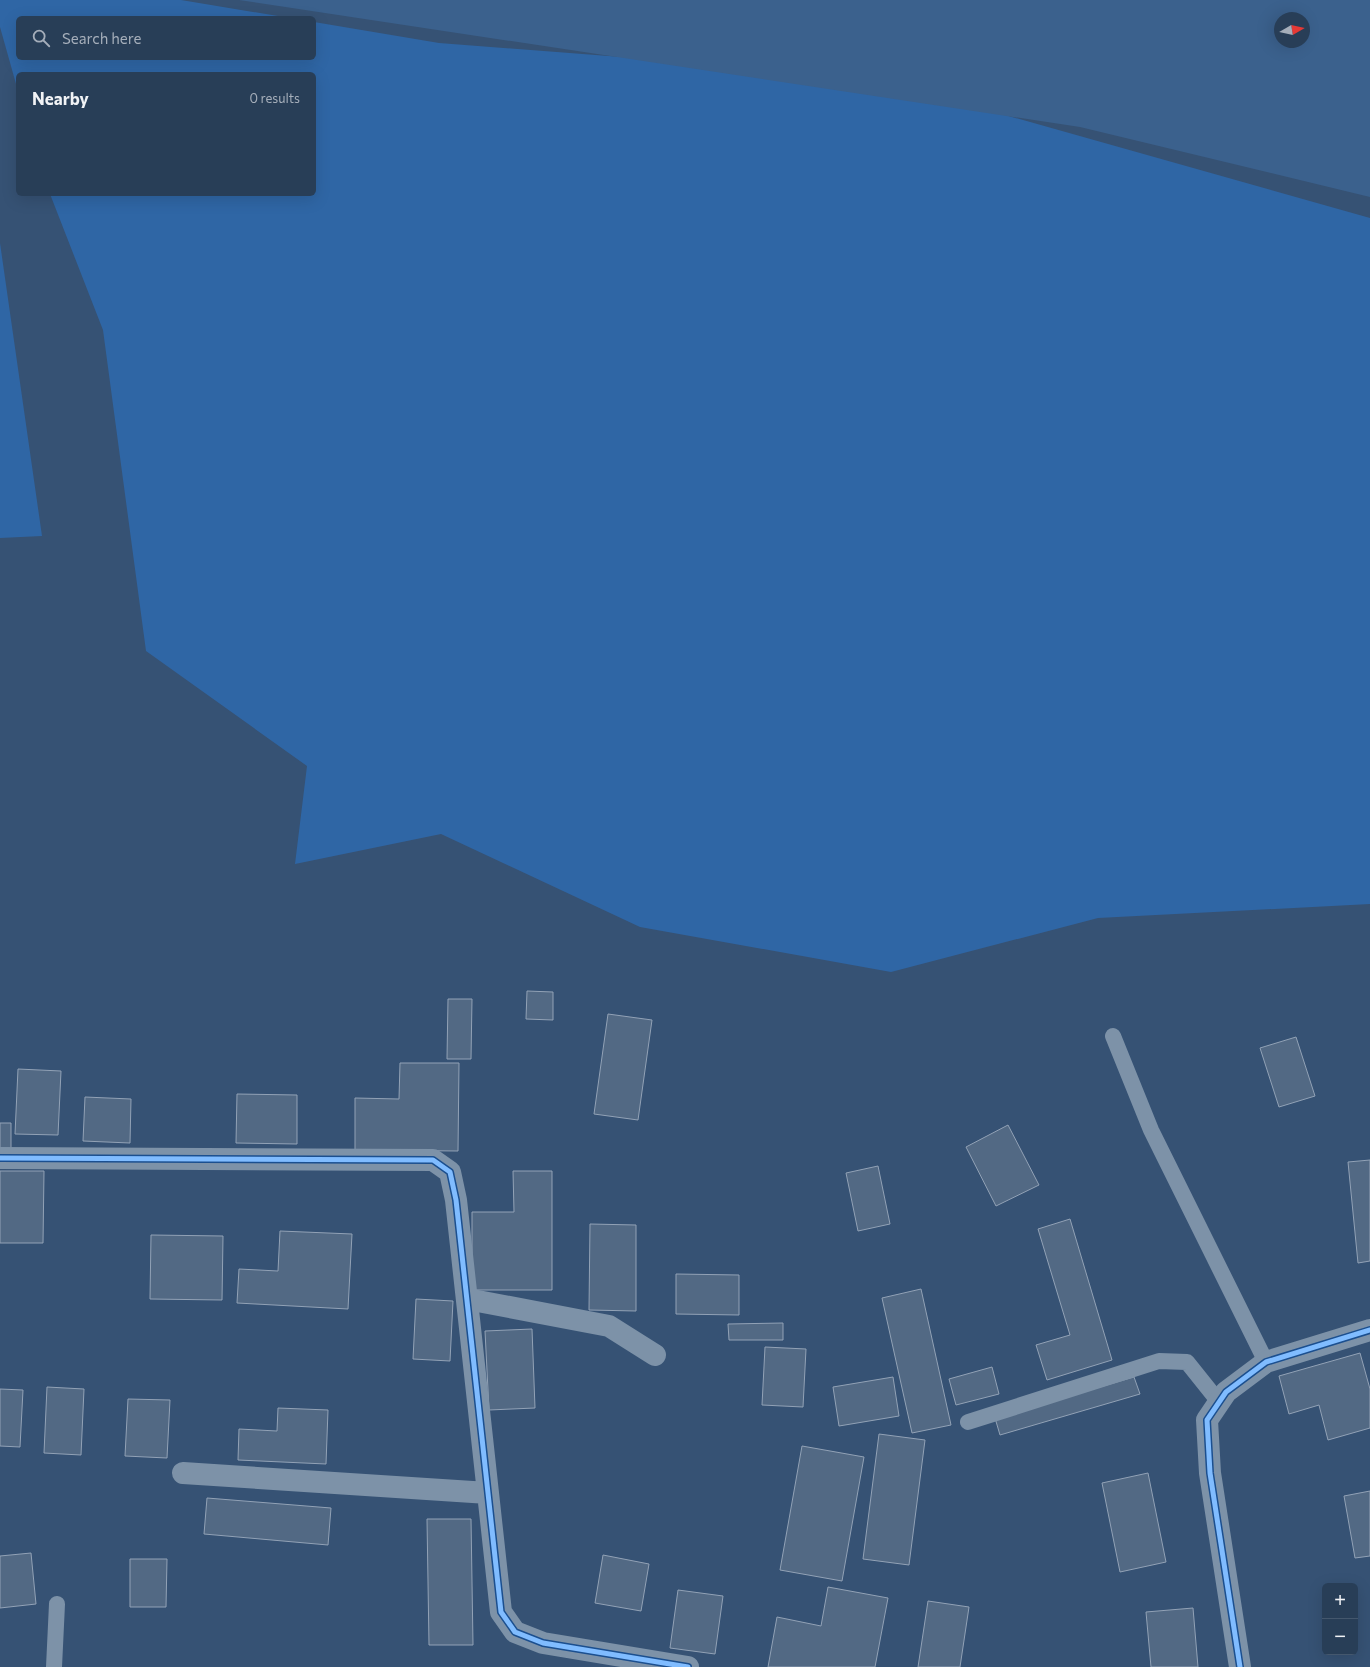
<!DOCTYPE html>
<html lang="en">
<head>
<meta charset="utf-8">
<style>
  :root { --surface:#283e57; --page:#30455d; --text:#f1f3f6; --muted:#a5aeba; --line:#44576d }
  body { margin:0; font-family:Commissioner,sans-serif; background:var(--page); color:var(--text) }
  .controls { position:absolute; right:12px; bottom:12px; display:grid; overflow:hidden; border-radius:6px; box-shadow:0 4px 16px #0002 }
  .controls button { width:36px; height:36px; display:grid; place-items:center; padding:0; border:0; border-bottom:1px solid var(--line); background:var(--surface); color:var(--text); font:20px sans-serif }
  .compass { position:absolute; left:1274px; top:12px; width:36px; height:36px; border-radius:50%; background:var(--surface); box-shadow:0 4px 16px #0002; rotate:81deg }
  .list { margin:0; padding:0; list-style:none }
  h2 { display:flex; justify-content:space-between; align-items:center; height:52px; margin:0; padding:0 16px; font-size:17px }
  h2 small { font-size:13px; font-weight:400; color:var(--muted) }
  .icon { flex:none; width:22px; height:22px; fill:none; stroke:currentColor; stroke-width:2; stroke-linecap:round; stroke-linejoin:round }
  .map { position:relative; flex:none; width:1370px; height:1667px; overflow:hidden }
  .search { position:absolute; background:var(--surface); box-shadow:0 4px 16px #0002; left:16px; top:16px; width:300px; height:44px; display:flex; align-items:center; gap:10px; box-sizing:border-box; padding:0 14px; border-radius:6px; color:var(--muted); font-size:15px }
  .panel { position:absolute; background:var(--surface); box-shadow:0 4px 16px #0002; left:16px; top:72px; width:300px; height:124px; border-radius:6px }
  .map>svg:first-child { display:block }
</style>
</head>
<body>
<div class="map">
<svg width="1370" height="1667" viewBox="0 0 1370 1667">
  <rect width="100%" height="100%" fill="#365274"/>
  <path fill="#2f66a5" d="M0,0h181l109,18h-272v40h296v-36l125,21 428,33 503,142v686l-272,14 -207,54 -251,-45 -199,-93 -146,30 12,-98 -161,-115 -43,-321 -53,-136h264v-120h-296v17l-18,-64z
    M0,243l42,293 -42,2z"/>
  <path fill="#3b618d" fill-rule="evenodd" d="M239,0h1131v197l-290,-70zM1280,18h24v24h-24z"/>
  <path fill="#526984" stroke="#92a2b6" d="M527,991l26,1v28l-27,-1z
    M448,999h24l-1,60h-24z
    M608,1014l44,6 -14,100 -44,-6z
    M1296,1037l19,59 -36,11 -19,-59z
    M400,1063h59l-1,88 -103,-1v-52l44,1z
    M18,1069l43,2 -3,64 -43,-1z
    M237,1094l60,1v49l-61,-1z
    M85,1097l46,2 -1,44 -47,-2z
    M0,1123h11v28l-11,-1z
    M1008,1125l31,60 -43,21 -30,-59z
    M1370,1160v101l-12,2 -10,-101z
    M878,1166l12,58 -32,7 -12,-58z
    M0,1171h44l-1,72h-43z
    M513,1171h39v119h-80v-78h42z
    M1070,1219l42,141 -65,20 -11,-35 34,-10 -32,-106z
    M590,1224l46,1v86l-47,-1z
    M280,1231l72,3 -4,75 -111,-6 2,-34 39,2z
    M151,1235l72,1 -1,64 -72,-1z
    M676,1274l63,1v40l-63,-1z
    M921,1289l30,136 -39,8 -30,-135z
    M416,1299l37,2 -3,60 -37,-2z
    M783,1323v17h-54l-1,-16z
    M532,1329l3,79 -46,2 -4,-79z
    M765,1347l41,2 -3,58 -41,-2z
    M1360,1353l10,36v39l-42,12 -9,-35 -30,9 -10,-38z
    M992,1367l7,27 -43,11 -7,-26z
    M893,1377l6,39 -60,10 -6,-39z
    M1134,1377l6,17 -140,41 -5,-17z
    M47,1387l37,2 -3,66 -37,-2z
    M0,1389l23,1 -3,57 -20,-1z
    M128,1399l42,1 -3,58 -42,-2z
    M278,1408l50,2 -2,54 -88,-4 1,-31 38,2z
    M879,1434l46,6 -16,125 -46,-6z
    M802,1446l62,11 -22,124 -62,-11z
    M1148,1473l18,89 -46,10 -18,-89z
    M1370,1491v65l-15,2 -11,-62z
    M207,1498l124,10 -3,37 -124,-11z
    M427,1519h44l2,126h-44z
    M31,1553l5,51 -36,4v-52z
    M603,1555l46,9 -8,47 -46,-8z
    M130,1559h37l-1,48h-36z
    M828,1587l60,11 -13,69h-107l9,-50 44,9z
    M678,1590l45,6 -8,58 -45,-6z
    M928,1601l41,6 -9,60h-42z
    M1193,1608l5,59h-47l-5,-55z"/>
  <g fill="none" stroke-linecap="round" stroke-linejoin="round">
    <path stroke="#7d92a8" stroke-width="16" d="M1113,1036l38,94 115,232
      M968,1422l191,-61 28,1 32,40
      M54,1667l3,-63"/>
    <path stroke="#7d92a8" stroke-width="22" d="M0,1158l433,2 17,12 6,28 45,412 14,20 28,11 145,24
      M467,1299l142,27 46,29
      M183,1473l305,20
      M1240,1667l-30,-194 -3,-53 19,-28 40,-30 104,-32"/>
    <g stroke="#1b4f8f" stroke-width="8">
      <path id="cycleway" d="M0,1158l433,2 17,12 6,28 45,412 14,20 28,11 145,24
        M1240,1667l-30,-194 -3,-53 19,-28 40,-30 104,-32"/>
    </g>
    <use href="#cycleway" stroke="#80bcff" stroke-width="5"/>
  </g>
</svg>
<div class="controls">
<button>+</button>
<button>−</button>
</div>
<svg class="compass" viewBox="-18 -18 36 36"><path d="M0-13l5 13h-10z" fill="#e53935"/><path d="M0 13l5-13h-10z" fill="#a5aeba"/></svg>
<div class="search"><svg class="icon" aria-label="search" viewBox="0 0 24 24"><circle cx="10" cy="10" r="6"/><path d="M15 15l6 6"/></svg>Search here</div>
<section class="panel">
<h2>Nearby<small>0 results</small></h2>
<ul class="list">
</ul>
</section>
</div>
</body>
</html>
